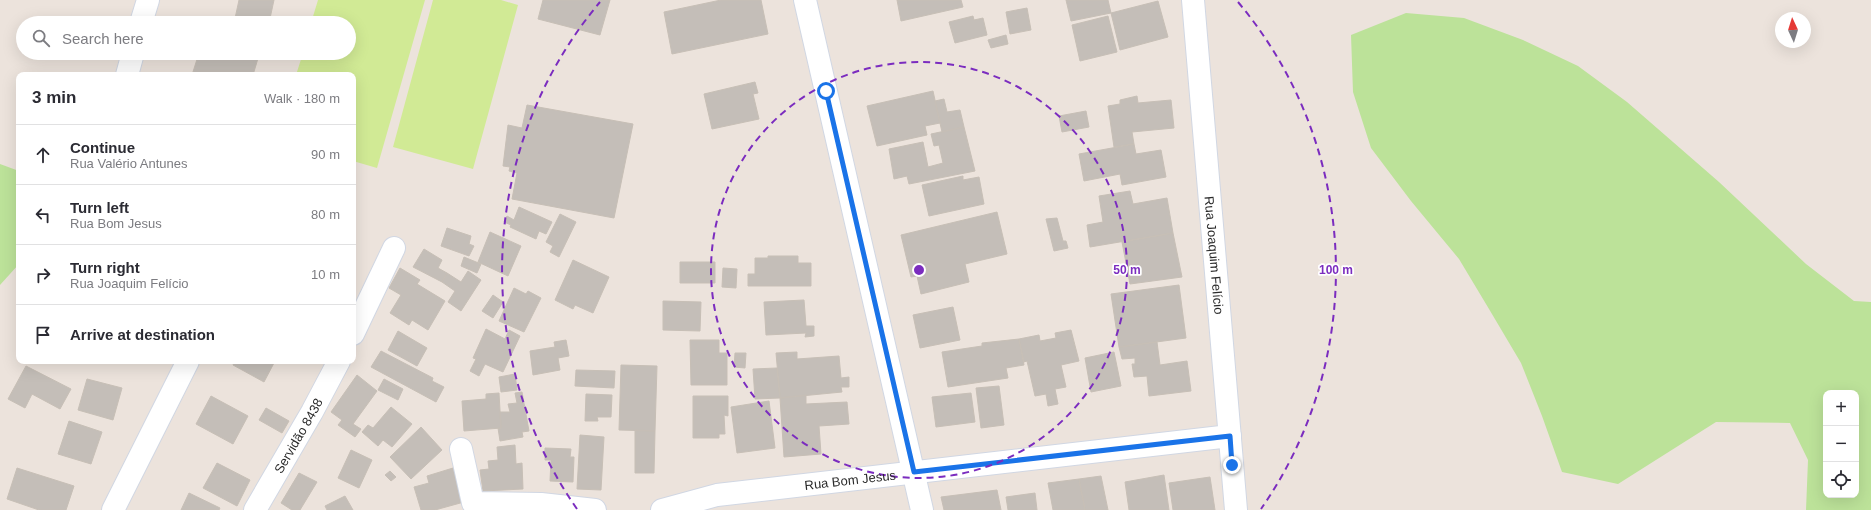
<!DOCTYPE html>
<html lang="en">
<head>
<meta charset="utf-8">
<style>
  :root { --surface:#fff; --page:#f2f2f3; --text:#2b2b33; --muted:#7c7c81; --line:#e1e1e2 }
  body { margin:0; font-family:Helvetica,sans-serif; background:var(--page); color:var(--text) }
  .controls { position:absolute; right:12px; bottom:12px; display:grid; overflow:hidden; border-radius:8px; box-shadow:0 4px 16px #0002 }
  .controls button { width:36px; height:36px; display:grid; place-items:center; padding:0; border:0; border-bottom:1px solid var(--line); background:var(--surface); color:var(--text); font:20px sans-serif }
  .compass { position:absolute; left:1775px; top:12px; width:36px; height:36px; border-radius:50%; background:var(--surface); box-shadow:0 4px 16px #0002; rotate:356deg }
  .stop { position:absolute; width:12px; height:12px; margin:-9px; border:3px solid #1a73e8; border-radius:50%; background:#fff }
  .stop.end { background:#1a73e8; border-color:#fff; box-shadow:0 1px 4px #0008 }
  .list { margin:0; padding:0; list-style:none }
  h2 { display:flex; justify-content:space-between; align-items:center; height:52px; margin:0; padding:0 16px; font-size:17px }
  h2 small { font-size:13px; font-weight:400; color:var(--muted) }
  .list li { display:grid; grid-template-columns:26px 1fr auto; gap:12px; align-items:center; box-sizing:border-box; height:60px; padding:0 16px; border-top:1px solid var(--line) }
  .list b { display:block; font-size:15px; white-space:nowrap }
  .list p { margin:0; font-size:13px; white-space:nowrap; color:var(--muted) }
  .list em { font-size:13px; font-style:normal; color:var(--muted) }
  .icon { flex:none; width:22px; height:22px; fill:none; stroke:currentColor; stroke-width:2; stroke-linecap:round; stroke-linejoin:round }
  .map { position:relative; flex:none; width:1871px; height:510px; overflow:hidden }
  .search { position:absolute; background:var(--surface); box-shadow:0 4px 16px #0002; left:16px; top:16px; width:340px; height:44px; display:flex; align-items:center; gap:10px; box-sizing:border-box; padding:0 14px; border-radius:22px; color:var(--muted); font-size:15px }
  .panel { position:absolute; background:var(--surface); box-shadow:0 4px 16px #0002; left:16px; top:72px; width:340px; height:292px; border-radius:8px }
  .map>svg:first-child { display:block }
</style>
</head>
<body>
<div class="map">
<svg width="1871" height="510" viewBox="0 0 1871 510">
  <rect width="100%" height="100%" fill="#ece3dc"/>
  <path fill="#bce299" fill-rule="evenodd" d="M1406,13l58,5 59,22 55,26 49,36 92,80 87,82 48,37 17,1v208h-65l2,-50 -18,-37 -74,-1 -98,62 -56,-12 -20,-56 -21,-53 -32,-54 -30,-50 -48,-58 -40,-53 -18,-56 -2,-57zM1826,393h30v102h-30z
    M0,164l19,7v93l-19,21z"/>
  <path fill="#d1ea95" d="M318,0h107l-48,168 -24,-7v-86h-57l7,-22h46v-30h-38z
    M433,0h68l17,5 -45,164 -80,-22z"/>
  <path fill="#c4beb8" stroke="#c7bfb6" d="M239,0h35l-5,23h-35z
    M543,0h67l-10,35 -62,-16z
    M721,0h40l7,34 -96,20 -8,-42z
    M897,0h64l2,7 -62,14z
    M1066,0h42l3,13 -40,8z
    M1158,1l10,36 -48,13 -9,-37z
    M1027,8l4,22 -21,4 -4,-22z
    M973,16l1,4 9,-2 4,17 -32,8 -6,-21z
    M1108,16l9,36 -37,9 -8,-36z
    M1006,35l2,9 -17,4 -3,-8z
    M199,53h55l5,2 -6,20h-61z
    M755,82l3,11 -5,1 6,25 -47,10 -8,-35z
    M933,91l7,32 -15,3 2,9 -50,11 -10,-40z
    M1137,96l1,7 33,-3 3,28 -42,4 2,12 -20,3 -6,-41 12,-2v-4z
    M944,99l3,13 13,-2 4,17 -22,5 -7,-31z
    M527,105l106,19 -19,94 -102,-19 5,-26 -8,-2 1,-4 -7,-1 5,-41 14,3z
    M1086,111l3,16 -27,5 -3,-16z
    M964,127l11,44 -66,13 -2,-8 -13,3 -5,-30 34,-7 5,25 15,-4 -4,-18 -5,1 -3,-12z
    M1134,144l2,10 25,-4 5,27 -44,8 -2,-11 -36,7 -5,-27z
    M963,176v4l16,-3 5,27 -55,12 -7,-31z
    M1130,191l3,13 34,-6 6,35 -83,14 -3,-22 16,-3 -4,-26z
    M519,207l33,15 -6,12 -7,-3 -3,8 -26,-12 1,-2 -7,-3 3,-6 7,4z
    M997,212l10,42 -42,10 4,18 -48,12 -4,-18 -6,1 -10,-42z
    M560,214l16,8 -17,35 -9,-5 3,-6 -7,-4z
    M1057,218l6,23h3l2,7 -14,3 -8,-32z
    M447,228l24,8 -2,8 5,2 -5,10 -28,-10z
    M490,232l31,14 -13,30 -30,-14z
    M1173,233l9,44 -52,7 -8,-42z
    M424,249l18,11 -4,8 9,5 -5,9 -29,-15z
    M768,256h30v7h13v23h-63v-12h7v-16h13z
    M464,257l17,7 -4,9 -16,-7z
    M573,260l36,17 -16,36 -18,-8 -2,4 -18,-9z
    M680,262h35v21h-35z
    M400,268l20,12 -3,4 28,17 -17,29 -16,-10 -3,5 -19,-12 11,-18 -12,-7z
    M723,268l14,1 -1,19 -14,-1z
    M468,271l13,9 -20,31 -13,-9 7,-11 -13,-9 5,-9 14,9z
    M1179,285l7,53 -67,9 -8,-53z
    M514,288l12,6 2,-3 13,7 -17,34 -25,-11z
    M493,295l10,7 -10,16 -11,-7z
    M804,300l2,26h8v10l-9,1 1,-4 -40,2 -2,-33z
    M663,301l38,1 -1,29 -37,-1z
    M953,307l7,33 -40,8 -7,-33z
    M486,329l19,10 4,-9 11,6 -17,36 -18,-8 -6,12 -9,-5 6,-12 -3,-1z
    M1071,330l8,31 -18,4 5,22 -11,2 3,15 -10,2 -2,-12 -11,2 -8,-35 -3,1 -5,-23 20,-4 1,6 16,-3 -1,-5z
    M398,331l29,17 -10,18 -29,-16z
    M1019,339l5,26 -18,3 2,10 -60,9 -6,-35 40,-6v-3z
    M566,340l3,16 -11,2 2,12 -27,5 -3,-24 25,-4 -1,-5z
    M690,340h29v13h8v32h-36z
    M1157,342l3,23 27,-4 4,30 -42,5 -2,-20 -13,1 -2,-13h3v-6l-13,1 -3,-12z
    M381,351l52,27 -1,3 12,6 -8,15 -65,-35z
    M797,352v7l42,-3 2,22 8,-1v10h-8l1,5 -62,6 -4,-45z
    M1114,352l7,34 -30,6 -6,-34z
    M735,353h11l-1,15 -11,-1z
    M235,361h40l-11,21 -31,-17z
    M621,365l36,1 -2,65 -36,-1z
    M26,366l45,23 -11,20 -28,-15 -7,14 -17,-9z
    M777,368l3,30 -25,1 -2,-30z
    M576,370l39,1 -1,17 -39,-2z
    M515,374l2,16 -16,2 -2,-15z
    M357,375l20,16 -24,33 8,5 -6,8 -17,-12 4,-5 -11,-8z
    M87,379l35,9 -9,32 -35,-10z
    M384,379l19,10 -5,11 -20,-10z
    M999,386l5,39 -23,3 -5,-40z
    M522,392l7,39 -7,1 1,5 -23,4 -2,-13h3l-1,-16h10l-2,-8 9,-1 -2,-10z
    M499,393l2,35 -37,3 -2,-30 24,-2v-5z
    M971,393l4,29 -39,5 -4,-30z
    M586,394l26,1 -1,22h-14l1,4h-13z
    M806,395v9l41,-2 2,22 -30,2 2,28 -37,3 -4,-59z
    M211,396l37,20 -15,28 -37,-20z
    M693,396h35v20l-4,-1 1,19h-6v4h-26z
    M769,401l6,47 -38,5 -6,-46z
    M391,407l21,17 -20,23 -9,-7 -5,6 -16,-14 6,-7 5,3z
    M266,408l23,13 -7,12 -23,-13z
    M69,421l33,11 -11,32 -33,-10z
    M421,427l21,23 -31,29 -21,-22z
    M635,430l20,1 -1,42h-19z
    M580,435l24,2 -3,53 -24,-1z
    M515,445l1,19 6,-1 1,26 -40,2 -3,-21 9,-1 -1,-8 10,-1 -1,-13z
    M545,448l26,1 -1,8h4l-1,25 -23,-1 1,-21h-6z
    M351,450l21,10 -13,28 -21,-10z
    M217,463l33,17 -13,26 -34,-18z
    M17,468l57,18 -8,24h-27l-32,-11z
    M453,468l11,34 -29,8h-14l-7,-23 15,-4 -2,-7z
    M390,471l6,6 -5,4 -6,-6z
    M299,473l18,9 -17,28h-8l-11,-7z
    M1164,475l5,35h-40l-4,-28z
    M1101,476l7,34h-23l-6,-31z
    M1210,477l5,33h-42l-4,-27z
    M1079,479l6,31h-32l-5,-27z
    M997,490l4,20h-57l-3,-13z
    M189,493l31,15 -1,2h-38z
    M1035,493l2,17h-29l-2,-13z
    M345,496l8,14h-26l-2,-4z"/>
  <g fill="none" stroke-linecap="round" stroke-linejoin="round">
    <g stroke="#d1d7e3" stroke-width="24">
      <g id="minor">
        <path d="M805,0l117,510"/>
        <path id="s1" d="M1193,0l43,510"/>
        <path d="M141,23l7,-23"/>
        <path d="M127,75l6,-22"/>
        <path d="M353,334l41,-86"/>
        <path d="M461,449l12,54 68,1 54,6"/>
        <path d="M113,510l75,-149"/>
        <path id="s2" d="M255,510l57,-98 27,-51"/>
        <path id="s3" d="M662,510l55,-15 513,-59"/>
      </g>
    </g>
    <use href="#minor" stroke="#fff" stroke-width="22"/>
  </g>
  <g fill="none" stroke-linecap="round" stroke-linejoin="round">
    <path stroke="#1a73e8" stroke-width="5" d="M826,91l88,381 316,-36 2,29"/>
  </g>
  <g fill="none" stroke="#7b2cbf" stroke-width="2" stroke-dasharray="7 5">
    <circle cx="919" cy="270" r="208"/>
    <path d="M577 509A417 417 0 0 1 600 2M1238 2A417 417 0 0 1 1261 509"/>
  </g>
  <g text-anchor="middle" stroke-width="3.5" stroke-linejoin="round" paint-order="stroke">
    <g font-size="13" fill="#2a2a2a" stroke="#fff">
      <text dy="5" stroke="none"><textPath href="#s1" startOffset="256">Rua Joaquim Felício</textPath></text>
      <text dy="5" stroke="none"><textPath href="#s2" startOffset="86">Servidão 8438</textPath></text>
      <text dy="5" stroke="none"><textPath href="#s3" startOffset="191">Rua Bom Jesus</textPath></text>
    </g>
  </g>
  <circle cx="919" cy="270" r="6" fill="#7b2cbf" stroke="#fff" stroke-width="2"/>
  <g font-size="12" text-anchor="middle" font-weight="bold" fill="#7b2cbf" stroke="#fff" stroke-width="3.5" stroke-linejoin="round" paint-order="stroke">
    <text x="1127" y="274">50 m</text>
    <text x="1336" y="274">100 m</text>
  </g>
</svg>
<div class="controls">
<button>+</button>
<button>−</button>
<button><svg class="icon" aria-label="locate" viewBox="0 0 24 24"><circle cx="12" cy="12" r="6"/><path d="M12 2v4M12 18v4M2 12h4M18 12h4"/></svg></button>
</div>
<svg class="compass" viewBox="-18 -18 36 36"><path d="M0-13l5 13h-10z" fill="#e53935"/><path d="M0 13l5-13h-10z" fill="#7c7c81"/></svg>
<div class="stop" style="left:826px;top:91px"></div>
<div class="stop end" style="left:1232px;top:465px"></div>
<div class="search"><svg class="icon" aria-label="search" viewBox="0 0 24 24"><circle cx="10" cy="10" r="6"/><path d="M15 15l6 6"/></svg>Search here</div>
<section class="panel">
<h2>3 min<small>Walk · 180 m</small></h2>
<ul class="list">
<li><svg class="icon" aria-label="ahead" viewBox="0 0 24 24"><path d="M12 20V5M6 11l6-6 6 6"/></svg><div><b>Continue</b><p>Rua Valério Antunes</p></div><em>90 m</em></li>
<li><svg class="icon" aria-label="left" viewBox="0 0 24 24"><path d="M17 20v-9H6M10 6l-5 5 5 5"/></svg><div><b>Turn left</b><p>Rua Bom Jesus</p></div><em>80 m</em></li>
<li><svg class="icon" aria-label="right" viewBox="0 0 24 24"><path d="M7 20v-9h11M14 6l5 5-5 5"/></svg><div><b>Turn right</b><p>Rua Joaquim Felício</p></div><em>10 m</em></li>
<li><svg class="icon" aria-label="arrive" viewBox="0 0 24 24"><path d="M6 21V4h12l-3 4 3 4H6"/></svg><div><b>Arrive at destination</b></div></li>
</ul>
</section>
</div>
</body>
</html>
